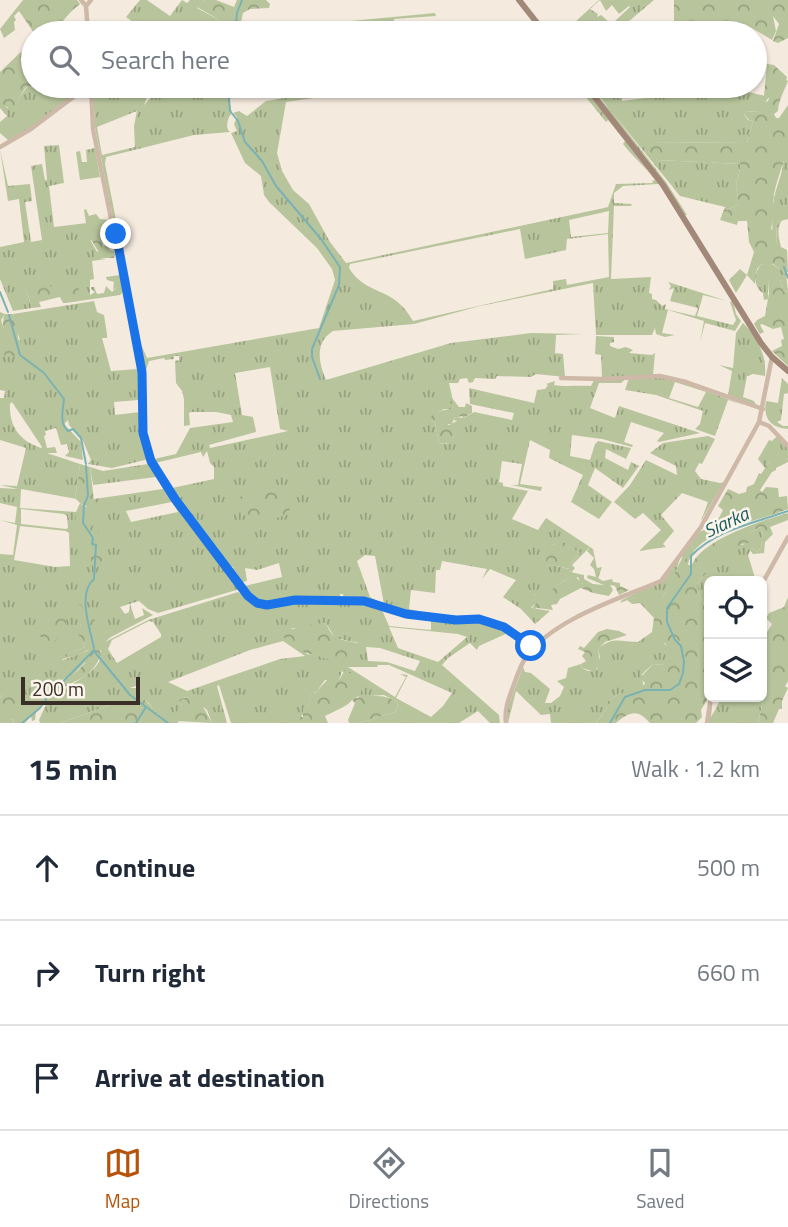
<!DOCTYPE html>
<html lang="en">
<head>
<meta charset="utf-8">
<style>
  :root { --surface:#fff; --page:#f2f2f3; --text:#1f2937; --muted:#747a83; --line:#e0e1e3; --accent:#b45309 }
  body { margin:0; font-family:"Titillium Web",sans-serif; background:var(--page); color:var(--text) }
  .controls { position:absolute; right:21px; bottom:21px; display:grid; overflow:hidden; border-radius:10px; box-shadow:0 2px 5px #0004 }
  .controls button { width:63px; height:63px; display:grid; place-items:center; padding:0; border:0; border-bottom:2px solid var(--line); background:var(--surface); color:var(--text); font:35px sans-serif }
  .scale { position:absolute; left:21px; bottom:18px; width:119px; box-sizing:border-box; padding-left:7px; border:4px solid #3a2e29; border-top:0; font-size:19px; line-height:24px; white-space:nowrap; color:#3a2e29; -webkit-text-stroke:5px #fbf4eb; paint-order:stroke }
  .stop { position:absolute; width:21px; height:21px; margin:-16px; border:5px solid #1a73e8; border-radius:50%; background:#fff }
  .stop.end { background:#1a73e8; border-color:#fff; box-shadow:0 2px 7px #0008 }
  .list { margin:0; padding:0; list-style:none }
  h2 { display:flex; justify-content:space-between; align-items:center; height:91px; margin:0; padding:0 28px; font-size:30px }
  h2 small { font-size:23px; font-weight:400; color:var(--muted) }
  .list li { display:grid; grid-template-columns:46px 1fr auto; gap:21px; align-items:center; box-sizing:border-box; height:105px; padding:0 28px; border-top:2px solid var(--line) }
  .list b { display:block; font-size:26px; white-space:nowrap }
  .list em { font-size:23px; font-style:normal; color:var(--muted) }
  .icon { flex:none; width:38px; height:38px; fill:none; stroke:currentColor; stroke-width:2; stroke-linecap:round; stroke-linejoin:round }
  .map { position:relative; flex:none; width:788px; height:723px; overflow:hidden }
  .search { position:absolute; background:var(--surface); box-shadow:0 2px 5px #0004; left:21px; right:21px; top:21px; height:77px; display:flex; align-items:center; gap:18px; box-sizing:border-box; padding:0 24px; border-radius:38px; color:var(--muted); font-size:26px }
  .sheet { height:406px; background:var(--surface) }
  nav { display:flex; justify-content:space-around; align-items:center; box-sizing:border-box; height:98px; border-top:2px solid var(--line); background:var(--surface); font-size:19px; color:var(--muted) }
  nav a { display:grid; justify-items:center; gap:4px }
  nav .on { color:var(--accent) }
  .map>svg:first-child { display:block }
</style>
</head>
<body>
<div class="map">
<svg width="788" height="723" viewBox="0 0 788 723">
  <defs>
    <pattern id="grass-tufts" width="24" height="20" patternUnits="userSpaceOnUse" patternTransform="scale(1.75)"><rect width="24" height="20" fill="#b8c59c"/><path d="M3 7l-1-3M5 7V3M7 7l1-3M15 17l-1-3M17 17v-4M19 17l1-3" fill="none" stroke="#97a07f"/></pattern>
    <pattern id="forest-crowns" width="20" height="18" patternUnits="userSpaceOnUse" patternTransform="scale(1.75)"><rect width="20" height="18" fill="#b8c59c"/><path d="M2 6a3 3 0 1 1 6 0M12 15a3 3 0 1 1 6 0" fill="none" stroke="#97a07f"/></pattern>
  </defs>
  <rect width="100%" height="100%" fill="#f4eade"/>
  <path fill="url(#grass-tufts)" fill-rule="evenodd" d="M140,0h7l23,16 12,-16 5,3 3,-3h15l-8,8 24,13v6l-10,6h-63l-22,-16z
    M599,0h55l-39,33h-13l28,-26 -1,-1 -10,8 -7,-9 -6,6 -6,-11 -10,9 8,5 -1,3 4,-2 9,8 -11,10h-5l-6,-6 -7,6h-18z
    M435,13l1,3 -42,3 1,14h-42l-2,-12z
    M36,86h37l3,7 10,-7 -48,37 -29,18 -9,-8v-11l7,-6 -7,-8v-10l7,10h10l-1,-6 11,-15z
    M97,86h6l-8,3 -1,6 3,2 54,-11 -7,19 18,-19h49l1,10h16l4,17c-5,5 -7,15 -2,19l-36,3 -88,22 -1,7 35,178 7,16 172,-30 16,-48 -3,-11 -15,-21 -48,-46 -5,-7 -3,-19 -16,-13 -14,-30 6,-2 -3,-7 3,-7 -4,-4 6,-2 8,5 19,-15 62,-10 2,2 135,-2 71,-5 -55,7 -55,-2 -70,1 -70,10 -9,51 5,18 11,19 16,14 21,38 16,21 258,-55 4,-1 8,-23 37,-1 -1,-2 3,-1c-10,-14 -22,-23 -32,-36l2,-3 -17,-21 -2,2 -29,-36h6l76,98 -36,2 -9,7v10l18,1 -1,2h-17l-3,73 40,-2 -2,16 3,1v5l4,1 6,6 4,-2 -1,5 30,7 3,-8 -28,-7 4,-13 -5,2 2,-4 -3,-4 59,19 -24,-6 -6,21 36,9 3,-5 -6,-18 3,-1 3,13 5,7 -6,10 -30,-8 -5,19 4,-21 -36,-11 -6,23 13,2 -10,2 -9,-3 -1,-6 -3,7h-56l-3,-52 -113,23 -66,18 -81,7c-19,12 -14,32 -7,49l125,-37 80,-10 52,1 -27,1 -1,18 8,1 2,23 -29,-3 -5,3 -34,-1 -2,3 -20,-1 -2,4 -4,1 -2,-5 -7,1 -2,4h-9l5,22 -2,5 -8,-1 -12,7 -1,5 4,1 4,21 10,1 5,-6 -7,-12 10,-5 -4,-1 3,-3 8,1 10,-6 38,8 2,-7 -44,-9 -1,-16 65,15 3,-13 8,-1 3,-4 -2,-1 9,-3 -1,4c12,2 25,0 37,1l3,-6 33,-2 -6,5h-22l-9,25 25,10 4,-12 81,27 -41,9 -2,-1 7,-8 -33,-11 -7,20 9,3 -1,2 -30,-8 -30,-4 -2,21 20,4 5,-16 3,-3 33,7 -5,11 -20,-10 -1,9 23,12 3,-8 8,4 -16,22 -28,-20 -7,17 24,17 -13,17 -28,-17 12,-27 -34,-17 1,-8 -20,-10 -10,44 22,3 -1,4 -30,-6h7l4,-21 -20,-3 -3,21 4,1v3l25,5 -16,28 26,11 8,-12 44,29 -18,18 -2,7 14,3v9l-4,-1 -2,-6 -15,4 -21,17 -6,-4 -2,3 2,6 -5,5 19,3 -15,13 -14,-15 -18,-12 13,-17 -26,-11 -8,10 5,-10 -45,-8 -2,9h-4l-1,23 -24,-3 -2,19 17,4v2l-82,-16 -1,-5h-3v5l-81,4 -8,-5 -21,-28 4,-3 -5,1 -53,-69 -20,-32 3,-1 13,22 42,-9v-12l-4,-4 -3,-12 -4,6 -2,-5 -46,11 -3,-3 -7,-25 9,24 22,-5 14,-26 43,-6 -2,-7 -15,-3h-25l-2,1 1,12 -6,1v-27l-2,-8 -6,-8 -1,-22 4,-1v-4h-5v3l-9,1 -1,-2 -15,3 -3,9h-3l-48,-243 -2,-39zM137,111l-3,15 1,21 -33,8 -5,-28zM609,211l-1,22 -37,4 -2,-17zM520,229l5,30 41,-9 1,-11 41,-5 1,43 -42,8 -1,-6 -13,2v8l-140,32c-20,-36 -46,-24 -64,-53l1,-4zM270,367l10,62 8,2 -78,17 -1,-3 7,-2 40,-11 -3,-15 -11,-2 -7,-42zM564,541l1,3 15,9 -10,11 -1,5 -21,-5 4,-19zM365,555l10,1 9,48 -14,-7 -13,-36zM279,563l3,14 -37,9 -2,-4 4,-1 -2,-13 12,2z
    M589,86l20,23 -17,-23h34l1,6 -6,2 1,7c19,-3 45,-3 60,-15l2,5 7,-2 15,6 7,-9h27v4l29,7 -11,15 -12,-1 -2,3 4,6 5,1 -6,22 -98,-1 8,18 84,4 -5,22 3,18 -12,6 -2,-3 -45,-11 -69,-85 55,71 21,33h-2z
    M59,145l5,38 -15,3 5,41 33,-4c-1,15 8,23 13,35l6,1 -14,2 2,18 -4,1v15l5,-3 -4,-3v-2h3l3,7 7,-1 2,-7 6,6 5,-5 -4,3 1,-8 -7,-2 -1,-3 14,-2 -2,-13 6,29 -4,4 -54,8v-6l-40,-7 6,18 -19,3 -13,-32v-32l24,-5 -5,-43 -11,2 -8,-52 8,37 22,-2 2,17 -7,1 6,40 11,-2 -11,-74 11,-2 3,16h2l-3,-34z
    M95,148l5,29 -20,3 -4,-28 4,-1 2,11h5l-1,-12z
    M788,148v71l-11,3 -1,23 -4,-1c1,-15 -1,-31 2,-46 2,-10 6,-19 8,-28 2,-9 1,-14 6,-22z
    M761,264l8,2 3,-2 14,9 2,18 -4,1 -4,-13 -7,-1 -5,4v17l-4,1 -1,-7c-10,-6 -9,-20 -2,-29z
    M94,301l3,11 7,3 3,19v4h-5l9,33 27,-2 2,-6v43l-2,-6 -24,2 1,13 25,-3 3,25 6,22 -37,9 -24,-4 3,-4 -8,-19 -14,-16 -1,-5 -4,4 17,18 2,18 -18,-4 4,-4 -2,-8 -6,1 -5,-17 -11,3 1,4 -2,1 3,12 8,-1 2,6h-10l33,11 -5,34 2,1 -56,-10 -1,19 56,4 4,-9 6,4 8,-6v-2l69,-10 -4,-11 -3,-1 -63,8 -3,-18 13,4 45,-7 92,125 -82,24 -10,-4 -9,-8 -19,6 5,7 4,-2 1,-8 5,15 9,-4 -2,-7 11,7 -42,22 -6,5 43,-22 90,-28 27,16 29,-6h70l42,12 72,7 32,11 -31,14 -2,4 -7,-7 -22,15 -6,7 57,50 1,8h-10l-12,-12 -19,12h-99l35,-11 3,-3 -1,-7 -13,-7 -30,2 7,-5 -19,-21 -3,9h-14l-8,11 -5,3 -4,13 -11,16h-66l-12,-38 -2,1 10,37h-15l-5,-13 -13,-11 3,-5 -14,4 -5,25h-18c-1,-10 -13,-25 -24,-28v-9l-10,3 -9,-9 10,19 -6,4h-6l-54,20h-21l-1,-3 7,-16h-3l-7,8 -1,8 -3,1 -1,-5 -6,7h-11l-11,-29 -3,4v-144l13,1 4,-30 -17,-5 15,3 2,-16 -17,-4v-15l18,1 -18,-4 17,1 9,-38 -26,-8v-42h4l1,-7 -5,-1v-78l5,2 -4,6c4,11 7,22 4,32l3,4h16l-11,-42zM12,402l30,45 -1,1c-21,-7 -32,-21 -31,-44zM172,502l6,10 -47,10 -5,-11zM21,509l43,5 3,2 1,12 -2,1 -45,-5zM20,526l46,5 3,2 1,33 -15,1 -41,-7zM77,610l14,3 6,28 -10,10 -24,9 -3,-3 25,-10 -5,-10 1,-11zM382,610l18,5 31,4v11l-42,-4zM149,621l4,1 8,12v3l-44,26 -9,-14 4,-9zM326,623l9,15 24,5 -32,14 -20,-3 -19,-25zM389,627l69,7 9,3 -29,25 -40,-14zM283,641l22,15 -25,3 -93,32 -19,-9 82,-32zM105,643c-5,7 -4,8 -5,16 -3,13 -36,31 -47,34l6,-12 13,-5 13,-14 -1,-3zM366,647l14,1 40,13 -5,10 -28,-9 -19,-1zM377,665h12l63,28 -9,13 -12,11 -35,-19 12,-23 -8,-1 6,3 -11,20 -47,-30h30z
    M743,323c14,14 24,32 22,53l-12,-2 -6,2 -4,21 11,4 2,4 -28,-10 4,-24 -13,-6 14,3 3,-35z
    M596,336l18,1v5l-4,1v3l8,3 8,-2 7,3 -4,3 23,2 3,-2 -2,22 -51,3 -1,-23 -6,-1z
    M657,377l19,3 68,25 -16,-5 -13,36 -20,-7 5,-5 3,-13 -47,-16 -31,-5 4,-12zM675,382l31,10 -8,15 -29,-9z
    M782,378l6,6v9l-4,1 -3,26 -4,2 6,4h5v3c-18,-1 -25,-11 -22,-28l12,2z
    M708,436l7,3 -13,25 -3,-1 -4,8 6,8 19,4 4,-1 -23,39 7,-19 -26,-9 -21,22 13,16 -11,13 3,3 -27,4 22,-21 -18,-17 -8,6 -21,-17 16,-17 16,-25 31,15 -1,-9 -26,-13 13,-10z
    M777,436l11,13v11l-4,-2 -16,5 -1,5h-2l-7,-9 11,-19 3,1z
    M760,527l3,4 -2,17 -4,4 -5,-4 -4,7 8,26h-47v21l-2,1 2,2v12c-2,-11 -12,-20 -12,-33l10,-12 -10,-7 10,-7 30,-14 6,1 6,-12z
    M690,542l4,9 -5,9 -1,5 -3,-9 -5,2 -4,14 -13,25h-28l-15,6 2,-3 44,-22z
    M652,632c12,6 18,16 14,29l-3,4 -10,-1 -11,10 1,11 -16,11 -7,-3 -13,9v6l-11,15h-45l-1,-9 -9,1 -25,-24 -8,32 -1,-13 16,-43 2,5 6,1 19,16 -5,14h6l9,-7 4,-9 -7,-6 9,-3 2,-10 13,-4 1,4 6,3 9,-1 3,-13 -2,-8c14,-13 23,-7 40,-7z
    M762,692h3l-7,31h-50l5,-26 -2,20 11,-20h40z"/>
  <path fill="url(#forest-crowns)" d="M23,0h54l3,4c-18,13 -19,29 -46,29l-15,-22 -5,5 2,4 -2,2 1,8 -11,8 -4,-9z
    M205,0h11l18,7 3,-7h29l4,4 -1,4 -19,1 -7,4 -3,14 -4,3 4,3h-29l10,-6v-6l-24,-14z
    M674,0h114v38l-10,5 -5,-2 6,-17 -6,-8 3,15 -4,9 -27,-16 -13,9h-58z
    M26,47l2,2 -3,3 4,1 4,-5v38h3l-10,1 -9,14 3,6 -10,2 -10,-7v-30z
    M767,64l7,1 13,12 -1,3 2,1c-4,10 -10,21 -10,30l-4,3 2,4h3l9,-13c0,13 0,32 0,44 -5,15 -13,35 -15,52 0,10 1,17 -2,27l4,7 -2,8 3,2 1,-23 5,-2c-6,9 -3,18 -1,27l6,3 1,22h-4l-11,-8 -6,3 -6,-3 -4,5 -2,15 -8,-9 -11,18 -7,-13 11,-11 7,6 7,-23 -5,-10 -2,-21h-9l-1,4 -17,-5 5,-13 2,3 12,-6 -3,-18 5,-22 -84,-4 -9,-11 1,-7 98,1 6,-22 -4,-1 -5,-6 1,-3 13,1 4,-9 6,-2 1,-3 -5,-2z
    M86,209l3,7 7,-2 4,5 10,1 1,5 -3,5 4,3 1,8 -4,-1 -2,-3 -5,1 1,8 7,-1 -1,5 5,1 1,4 -1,3h-21l5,-7 -6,-10 -7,-5 1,-13 -2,-13z
    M775,275l5,4 4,13 4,-1v75l-16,-15 10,-5 -1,-6 3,-1 -3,-12 -8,2 -11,-5 -2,1 4,7 -4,2 -6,-10 3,-4 8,-4 4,-23 -1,-11z
    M75,282l5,9 -3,5 -11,1v6h-3l-3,-6 -21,5 2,5 -9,1 -6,-18z
    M5,314h8l5,14v11l5,3 4,9 -3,5 -20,1c3,-14 -4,-35 1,-43z
    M452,398l7,9h6l1,-4 6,3v7l-9,5 -1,-2 -8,2 -2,6h-4l6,14 -2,6 -13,-1 -4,-21 -8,-2c9,-9 15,-10 25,-11l2,-4 -4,-2z
    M780,455l8,5v2l-12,6v2l-4,2 -12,18 2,2 4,-5 12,1 1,9 8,-1 1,13c-28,12 -74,18 -94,42l-4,-9 11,-11 13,-4 9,-17 -5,-4 10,-17 11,5 7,-2 1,-5 7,-3 5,-11 2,1 9,-13 9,-2z
    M80,464l10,3 4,34 -6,6 -8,-4 -5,-5z
    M272,486l4,1 7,19h6l1,8 -39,11 1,-3 -7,-6 -8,-18z
    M788,513v7l-18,7 3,7 -8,8 -1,11 -11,1 -3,-4 2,-2 5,4 4,-4 2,-17 -3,-4 -11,6 3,10c-15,-1 -20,8 -32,14 -11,4 -11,0 -22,8l9,7 -10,12c0,13 10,22 12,33v80l-8,13 1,7 -6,6h-46c-12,-14 -20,-12 -34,0h-20l11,-15v-6l13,-9 7,2 3,-3 -2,-2 7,-6 9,1 1,-2 -5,-5 13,-14 10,1 4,-7 -3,-6 2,-8 -14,-12 2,-14 -14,-15 -8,1 -5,-4 8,-3h28l22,-45 3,13h4c9,-25 71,-45 96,-52z
    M76,514h15l4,4 -3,12h5c6,12 11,33 -3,39l-14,-44 -5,-2z
    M559,536l7,8 14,9 -10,11v4l2,-3 3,3 -4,5 -1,-4 -23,-5 -1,-4 6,-15 3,-1 1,-6z
    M590,547l3,2 4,19 5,-1 -4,11 5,3 9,-2 1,3 7,1v3l9,4 -10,5 -4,-9 -5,-1 3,5 -4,6 -16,-3 -12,-5 -21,11 -3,5 -6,1 2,5 -16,-2 -6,2 5,-7h-6l1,-5 9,-6 2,5 21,-16 13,-4 6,7 2,-2 -2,-2 2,-1 9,5 11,1 -17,-7 1,-3 8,2 -2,-8 -4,-4 4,-7 -7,-7z
    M788,597v84l-3,5 3,2 -6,13v8h-3l-6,14h-15l7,-30 -3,-1v-21l3,-2 2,-37 5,-8 -6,-6 3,-5 15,-6z
    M79,604l3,1 1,5 8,3 6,12 -1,11h5l3,4 -4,3 -3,-2 -1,5 -18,9 -19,5v-3l26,-10 -7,-13 3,-8 -6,-14z
    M65,617l2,12 -9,5 -4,10 1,4 -3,3c-10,-10 -16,-15 -9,-29l5,-1 4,3 2,-6z
    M326,623c8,20 15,15 34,21l-17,20c-21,-9 -52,-9 -62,-32l2,-5 11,2 3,-3z
    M607,629l12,2 8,4 -22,7 -7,7 2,14 -5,9 -13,-4 -1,-4 5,-3 -4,-5 3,-4 -7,-3 2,-3 4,2 14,-16z
    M105,642l-1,6 -4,3 1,4c-12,28 -28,22 -47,41h-3c2,-13 10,-12 20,-20 5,-3 10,-9 14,-13l-1,-8 6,-1z
    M345,670l6,4 -1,5 11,6v7l-6,5 3,1 5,-4c12,4 20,-1 34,8l1,7 -3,3 -35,11h-11l-1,-3 7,-17 -3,-3c-5,7 -18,11 -27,16l3,7h-31v-6h6v-9l5,-1 4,-14h3l15,-16 4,-1 5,4z
    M118,679l8,9h14l-4,7 6,2 18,18v8h-99l65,-24 -9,-19z
    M13,692l13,7 -2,10 -7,3 1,2 -6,5 2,4h-14v-25l3,-4z
    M194,694h4l-3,5 5,2 12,22 -36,-2v-9l6,-7 -3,-5z"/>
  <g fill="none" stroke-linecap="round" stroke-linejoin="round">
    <path stroke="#7ab2b4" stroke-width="2" d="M235,33l2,-20 5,-13
      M228,86l2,25 8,10 7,21 17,19 14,25 45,53 19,28 -1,18 -27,64v8l8,22
      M784,267l4,11
      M0,292l8,20
      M9,315l11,40 24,18 20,26c-1,11 -5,24 4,32l5,-2 8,9 5,26
      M86,466l2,30 -4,9 -1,18 10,15 -1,6 4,1 -2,34c-17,14 -4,50 0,69
      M94,651l36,44 38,28
      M22,723l18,-15 8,-11 46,-47
      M136,723l10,-16
      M610,723l15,-26 20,-7h25l9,-6 4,-11 1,-12 -3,-15 -6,-6 -8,-18v-14l24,-34v-18c26,-27 64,-33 97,-45"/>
    <path stroke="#ceb9a8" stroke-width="4.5" d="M81,0l5,6 2,27
      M86,6l5,-6
      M91,86l2,43 49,243 1,61 8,28 24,38 68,91 14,13 10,2 28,-5 69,1 42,13 57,6 16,-1 25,8 15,8 15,14
      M329,92l65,-4h101l28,-2
      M0,147l31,-18 57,-43
      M561,378l41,1 58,-3 26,6 77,27
      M759,422l10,4 19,20
      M762,584l26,-47
      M506,723c-2,-13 3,-25 7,-36 4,-11 7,-21 13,-30 27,-38 93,-58 135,-76l40,-54 58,-105 13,-65
      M707,723l4,-26"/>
    <path stroke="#a28879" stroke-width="6" d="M519,0l26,33
      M586,86l77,99 98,158 11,14 16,14"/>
  </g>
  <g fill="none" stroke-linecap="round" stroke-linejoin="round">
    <path stroke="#1a73e8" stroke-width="9" d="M116,234l26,138 1,61 8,28 24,38 73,97 9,7 10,2 28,-5 69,1 42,13 50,6 23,-1 25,8 27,19"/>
  </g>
  <g text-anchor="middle" stroke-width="5" stroke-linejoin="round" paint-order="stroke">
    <g font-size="19" font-style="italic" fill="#1b5b60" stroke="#fbf4eb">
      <text transform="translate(726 522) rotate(-25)" y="7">Siarka</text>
    </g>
  </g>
</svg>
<div class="controls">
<button><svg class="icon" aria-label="locate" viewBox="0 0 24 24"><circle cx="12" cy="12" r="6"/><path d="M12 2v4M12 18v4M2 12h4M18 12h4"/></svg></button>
<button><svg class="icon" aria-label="layers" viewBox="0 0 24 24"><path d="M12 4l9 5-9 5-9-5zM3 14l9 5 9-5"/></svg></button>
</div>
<div class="scale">200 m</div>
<div class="stop" style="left:531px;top:646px"></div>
<div class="stop end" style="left:116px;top:234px"></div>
<div class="search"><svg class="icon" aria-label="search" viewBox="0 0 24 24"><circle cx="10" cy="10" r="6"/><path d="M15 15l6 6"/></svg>Search here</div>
</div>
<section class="sheet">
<h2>15 min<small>Walk · 1.2 km</small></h2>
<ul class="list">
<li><svg class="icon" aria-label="ahead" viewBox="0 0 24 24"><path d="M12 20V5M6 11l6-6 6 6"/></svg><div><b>Continue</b></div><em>500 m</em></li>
<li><svg class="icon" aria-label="right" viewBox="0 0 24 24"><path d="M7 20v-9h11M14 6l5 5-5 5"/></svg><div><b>Turn right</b></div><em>660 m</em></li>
<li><svg class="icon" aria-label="arrive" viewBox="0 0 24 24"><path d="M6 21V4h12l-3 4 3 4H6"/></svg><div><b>Arrive at destination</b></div></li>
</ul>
</section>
<nav>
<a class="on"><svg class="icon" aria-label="map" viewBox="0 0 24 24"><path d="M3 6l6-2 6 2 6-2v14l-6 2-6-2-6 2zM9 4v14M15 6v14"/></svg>Map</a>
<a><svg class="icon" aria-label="directions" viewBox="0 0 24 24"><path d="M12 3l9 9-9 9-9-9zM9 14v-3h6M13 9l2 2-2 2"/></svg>Directions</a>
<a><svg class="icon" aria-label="saved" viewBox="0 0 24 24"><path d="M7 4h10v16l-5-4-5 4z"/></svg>Saved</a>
</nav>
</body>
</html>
